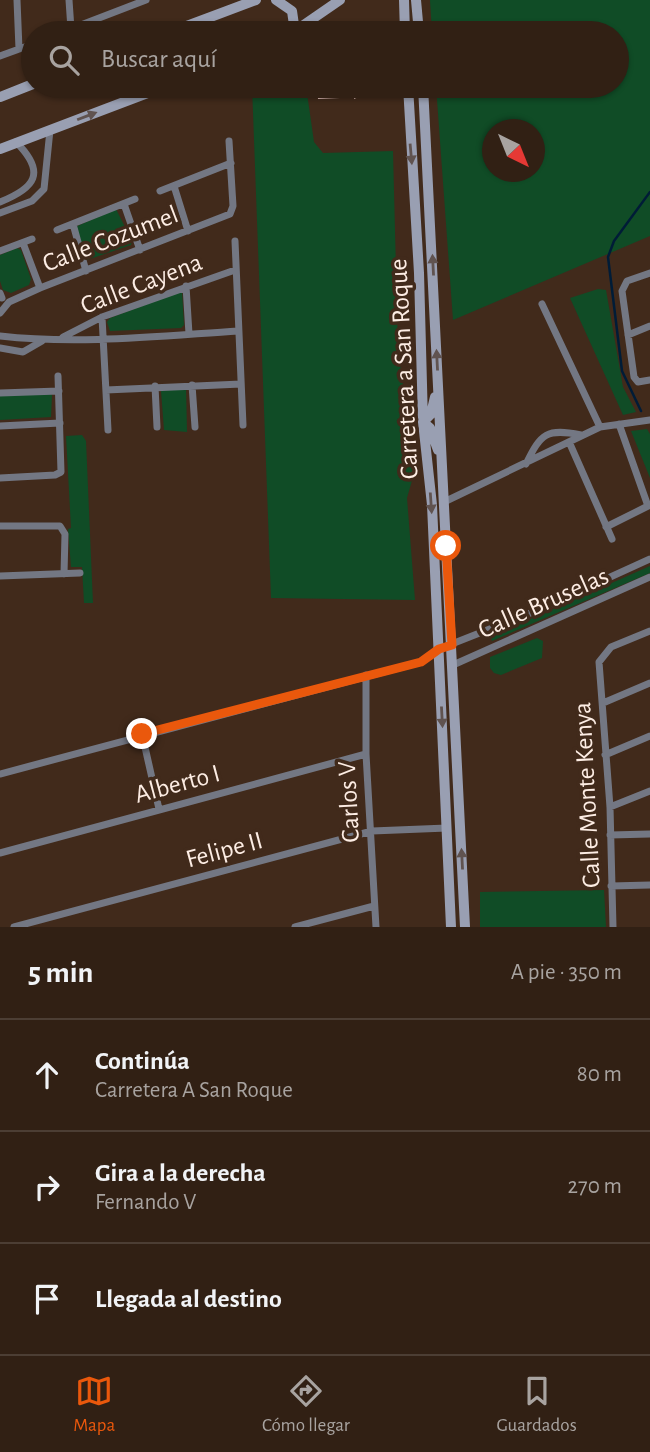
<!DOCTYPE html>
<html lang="es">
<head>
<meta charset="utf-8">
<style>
  :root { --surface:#312014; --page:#39281d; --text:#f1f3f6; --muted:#a8a3a0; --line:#4c3e34; --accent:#ea580c }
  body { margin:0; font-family:"Alegreya Sans",sans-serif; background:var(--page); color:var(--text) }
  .compass { position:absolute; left:482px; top:119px; width:63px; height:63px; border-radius:50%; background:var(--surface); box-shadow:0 2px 5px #0004; rotate:137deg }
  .stop { position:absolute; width:21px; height:21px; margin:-16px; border:5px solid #ea580c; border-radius:50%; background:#fff }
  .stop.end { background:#ea580c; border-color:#fff; box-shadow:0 2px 7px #0008 }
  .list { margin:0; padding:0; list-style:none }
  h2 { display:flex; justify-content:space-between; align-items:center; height:91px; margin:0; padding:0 28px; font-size:30px }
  h2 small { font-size:23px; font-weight:400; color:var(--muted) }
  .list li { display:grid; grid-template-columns:46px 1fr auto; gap:21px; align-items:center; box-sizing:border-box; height:112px; padding:0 28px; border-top:2px solid var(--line) }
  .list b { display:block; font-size:26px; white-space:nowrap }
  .list p { margin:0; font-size:23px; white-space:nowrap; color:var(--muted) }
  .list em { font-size:23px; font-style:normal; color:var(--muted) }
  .icon { flex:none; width:38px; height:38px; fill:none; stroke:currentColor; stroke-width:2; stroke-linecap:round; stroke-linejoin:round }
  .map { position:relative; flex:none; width:650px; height:927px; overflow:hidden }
  .search { position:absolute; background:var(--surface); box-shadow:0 2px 5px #0004; left:21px; right:21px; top:21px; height:77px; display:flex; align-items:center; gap:18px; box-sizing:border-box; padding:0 24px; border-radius:38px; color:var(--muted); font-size:26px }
  .sheet { height:427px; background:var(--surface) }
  nav { display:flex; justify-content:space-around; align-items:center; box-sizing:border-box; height:98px; border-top:2px solid var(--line); background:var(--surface); font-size:19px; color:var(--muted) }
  nav a { display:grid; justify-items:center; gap:4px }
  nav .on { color:var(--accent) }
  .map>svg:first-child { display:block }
</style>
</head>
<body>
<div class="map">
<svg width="650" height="927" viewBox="0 0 650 927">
  <rect width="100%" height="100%" fill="#412a1b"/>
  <path fill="#104c26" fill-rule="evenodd" d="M430,0h220v236l-197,84 -17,-234h181v-53h-185zM492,130h42v42h-42z
    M252,86h54l8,56 9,11 70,-2 5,198 17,121 -8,28 8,102 -144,-2z
    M116,209l16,32 -1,4 -44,15 -12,-33z
    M17,248l4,2 10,29 -2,6 -18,8 -8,-3 -3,-9v-26z
    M598,289l8,1 17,97 13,25 -13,3 -53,-117z
    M182,291l2,34 -3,3 -71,3 -3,-9 3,-4z
    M186,386l1,46 -23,-2 -3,-39z
    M49,393l3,2 -1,22 -51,3v-24z
    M647,429l3,5v44l-19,-47z
    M82,435l4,6 7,162h-9l-2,-36h-11l-3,-38 3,-1 -5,-92z
    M650,566v7l-158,68 -2,-4z
    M537,638l6,3 -1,17 -41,17 -7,-2 -4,-5v-11z
    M604,890l2,37h-126v-35z"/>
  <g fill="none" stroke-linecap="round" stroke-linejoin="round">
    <path stroke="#001c37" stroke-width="2.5" d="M641,411l-19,-40 -14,-114 6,-16 36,-49"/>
  </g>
  <path fill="#e7c3bd" d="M317,86h22l1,12 -22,1z
    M354,86h17l1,5 -18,8z"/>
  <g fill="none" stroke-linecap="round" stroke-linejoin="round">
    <path stroke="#737783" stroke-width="7" d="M17,0l2,49
      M69,0l2,29
      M60,33l86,-33
      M0,56l33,-12
      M174,186l14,45
      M160,191l71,-28
      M0,202c35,-14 47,-29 16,-60
      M124,204l16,46
      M0,213l32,-12 12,-12 6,-59
      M73,224l13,47
      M57,230l78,-31
      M235,241l8,184
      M23,243l17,45
      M0,251l32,-12
      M650,273l-23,8 -5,10 12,86 4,5 12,-2
      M186,286l3,48
      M0,293l2,5
      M542,304l58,123
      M0,313l9,-11 31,-14 190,-74 3,-8 -4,-65
      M102,317l6,113
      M628,335l22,-9
      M0,336c78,9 160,0 238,-5
      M63,337l39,-20 133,-47
      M0,348l23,4 19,-11
      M192,385l3,42
      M155,386l2,41
      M106,390l135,-6
      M0,393l59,-2
      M0,426l60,-3
      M570,444l42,95
      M526,464c15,-31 21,-36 55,-29
      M0,478l55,-3 6,-3 -3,-96
      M444,502l156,-75 50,-7
      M0,526h60l5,8 -1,40
      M606,527l42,-21 -29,-82
      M0,576l80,-3
      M453,665l197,-88
      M366,675v79l10,173
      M603,703l47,-20
      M142,734l17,75
      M605,755l45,-19
      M0,774l421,-112 18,-13 99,-39 112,-51
      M610,807l40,-16
      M610,835l40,-1
      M0,853l366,-99
      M611,886l39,-1
      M14,927l358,-96 75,-3
      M295,927l79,-21
      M613,927l-3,-120 -11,-145 12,-15 39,-16"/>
    <path stroke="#999fb2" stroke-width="10" d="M276,0l16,11 2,14 -4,8
      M404,0l1,33
      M416,0l3,33
      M168,33l88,-33
      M292,33l48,-33
      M408,86l11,187 4,149 9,83 19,422
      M423,86l42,841
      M0,97l33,-13
      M0,149l166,-63
      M435,397l-4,17 -8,8 7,6 8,22"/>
  </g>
  <defs><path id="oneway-solid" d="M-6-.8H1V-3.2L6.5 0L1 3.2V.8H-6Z" transform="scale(1.75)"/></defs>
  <g fill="#605350">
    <use href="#oneway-solid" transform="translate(87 116) rotate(-21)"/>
    <use href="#oneway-solid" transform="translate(411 154) rotate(85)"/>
    <use href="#oneway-solid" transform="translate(433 265) rotate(-93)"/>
    <use href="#oneway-solid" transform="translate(437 360) rotate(-93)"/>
    <use href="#oneway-solid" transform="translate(431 503) rotate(86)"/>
    <use href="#oneway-solid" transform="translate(442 717) rotate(87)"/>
    <use href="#oneway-solid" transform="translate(462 859) rotate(-93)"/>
  </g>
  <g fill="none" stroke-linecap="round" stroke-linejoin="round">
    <path stroke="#ea580c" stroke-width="9" d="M142,734l279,-72 18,-13 13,-4 -6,-99"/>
  </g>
  <g text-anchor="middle" stroke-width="7" stroke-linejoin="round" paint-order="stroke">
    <g font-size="26" fill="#fdede4" stroke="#412a1b">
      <text transform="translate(110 238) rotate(-21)" y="9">Calle Cozumel</text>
      <text transform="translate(141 283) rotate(-21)" y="9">Calle Cayena</text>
      <text transform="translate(403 369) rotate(-93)" y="9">Carretera a San Roque</text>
      <text transform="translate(543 602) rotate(-24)" y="9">Calle Bruselas</text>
      <text transform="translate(177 783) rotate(-15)" y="9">Alberto I</text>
      <text transform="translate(586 795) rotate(-93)" y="9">Calle Monte Kenya</text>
      <text transform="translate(348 802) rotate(-93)" y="9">Carlos V</text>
      <text transform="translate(224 849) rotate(-15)" y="9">Felipe II</text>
    </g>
  </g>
</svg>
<svg class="compass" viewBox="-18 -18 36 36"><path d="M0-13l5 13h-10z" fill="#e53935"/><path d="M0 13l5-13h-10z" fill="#a8a3a0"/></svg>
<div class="stop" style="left:446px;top:546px"></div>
<div class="stop end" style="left:142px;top:734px"></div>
<div class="search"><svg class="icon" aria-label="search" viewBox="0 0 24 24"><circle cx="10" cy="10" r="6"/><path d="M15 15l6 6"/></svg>Buscar aquí</div>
</div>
<section class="sheet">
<h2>5 min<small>A pie · 350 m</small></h2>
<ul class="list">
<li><svg class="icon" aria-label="ahead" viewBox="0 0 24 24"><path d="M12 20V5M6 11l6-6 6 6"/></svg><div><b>Continúa</b><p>Carretera A San Roque</p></div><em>80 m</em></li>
<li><svg class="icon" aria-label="right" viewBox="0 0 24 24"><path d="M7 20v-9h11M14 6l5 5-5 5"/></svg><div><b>Gira a la derecha</b><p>Fernando V</p></div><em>270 m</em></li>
<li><svg class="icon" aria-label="arrive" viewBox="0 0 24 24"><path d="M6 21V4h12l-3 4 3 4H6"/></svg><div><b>Llegada al destino</b></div></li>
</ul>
</section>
<nav>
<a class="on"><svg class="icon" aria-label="map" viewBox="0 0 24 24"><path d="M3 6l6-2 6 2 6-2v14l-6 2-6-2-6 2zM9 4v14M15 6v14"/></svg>Mapa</a>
<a><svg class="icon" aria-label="directions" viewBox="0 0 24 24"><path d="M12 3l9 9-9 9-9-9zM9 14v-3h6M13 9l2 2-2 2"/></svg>Cómo llegar</a>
<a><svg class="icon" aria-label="saved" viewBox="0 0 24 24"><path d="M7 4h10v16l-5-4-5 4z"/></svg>Guardados</a>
</nav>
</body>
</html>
